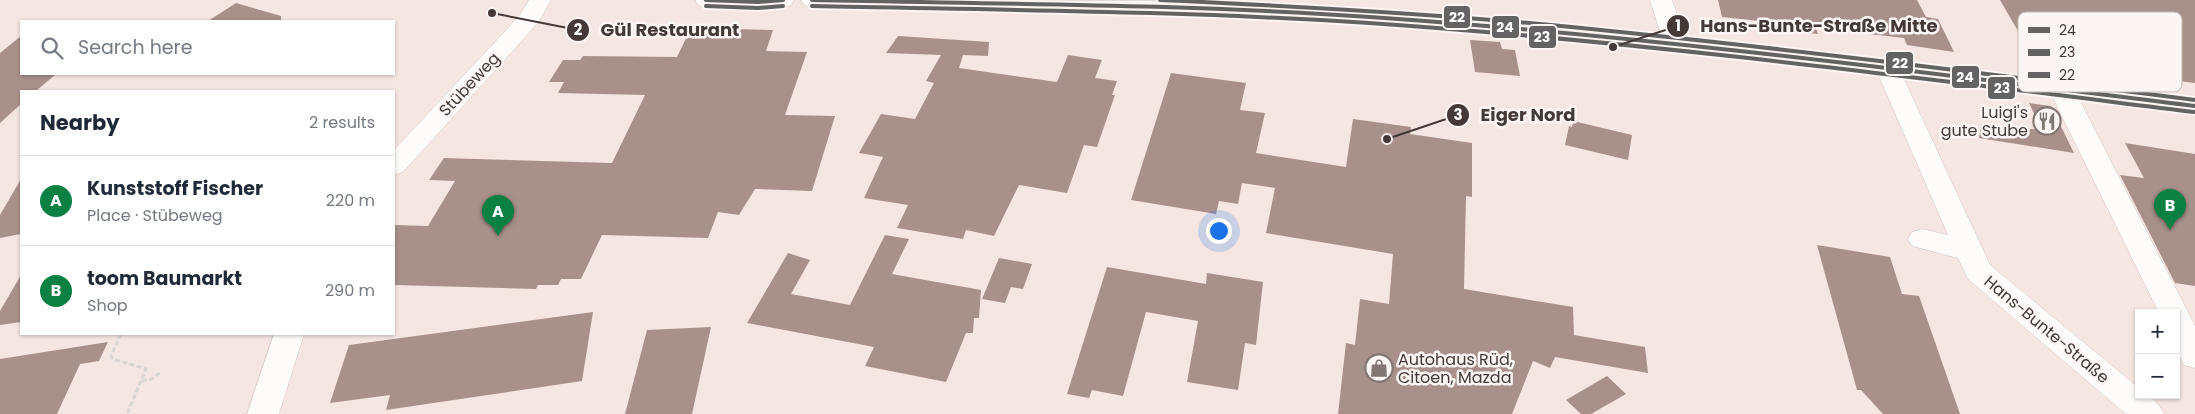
<!DOCTYPE html>
<html lang="en">
<head>
<meta charset="utf-8">
<style>
  :root { --surface:#fff; --page:#f2f2f3; --text:#1f2937; --muted:#747a83; --line:#e0e1e3; --accent:#0b8043 }
  body { margin:0; font-family:Poppins,sans-serif; background:var(--page); color:var(--text) }
  .controls { position:absolute; right:15px; bottom:15px; display:grid; overflow:hidden; border-radius:0px; box-shadow:0 1px 4px #0004 }
  .controls button { width:45px; height:45px; display:grid; place-items:center; padding:0; border:0; border-bottom:1px solid var(--line); background:var(--surface); color:var(--text); font:25px sans-serif }
  .you { position:absolute; left:1218px; top:230px; width:18px; height:18px; margin:-12px; border:4px solid #fff; border-radius:50%; background:#1a73e8; box-shadow:0 0 0 8px #1a73e833 }
  .badge { display:grid; place-items:center; width:32px; height:32px; border-radius:50%; background:var(--accent); color:#fff; font-size:16px; font-weight:700 }
  .pin { position:absolute; translate:-50% -41px; filter:drop-shadow(0 1px 2px #0008) }
  .pin::after { content:''; position:absolute; top:26px; width:18px; height:15px; background:inherit; clip-path:polygon(0 0,100% 0,50% 100%) }
  .list { margin:0; padding:0; list-style:none }
  h2 { display:flex; justify-content:space-between; align-items:center; height:65px; margin:0; padding:0 20px; font-size:21px }
  h2 small { font-size:16px; font-weight:400; color:var(--muted) }
  .list li { display:grid; grid-template-columns:32px 1fr auto; gap:15px; align-items:center; box-sizing:border-box; height:90px; padding:0 20px; border-top:1px solid var(--line) }
  .list b { display:block; font-size:19px; white-space:nowrap }
  .list p { margin:0; font-size:16px; white-space:nowrap; color:var(--muted) }
  .list em { font-size:16px; font-style:normal; color:var(--muted) }
  .icon { flex:none; width:28px; height:28px; fill:none; stroke:currentColor; stroke-width:2; stroke-linecap:round; stroke-linejoin:round }
  .map { position:relative; flex:none; width:2195px; height:414px; overflow:hidden }
  .search { position:absolute; background:var(--surface); box-shadow:0 1px 4px #0004; left:20px; top:20px; width:375px; height:55px; display:flex; align-items:center; gap:12px; box-sizing:border-box; padding:0 18px; border-radius:0px; color:var(--muted); font-size:19px }
  .panel { position:absolute; background:var(--surface); box-shadow:0 1px 4px #0004; left:20px; top:90px; width:375px; height:245px; border-radius:0px }
  .map>svg:first-child { display:block }
</style>
</head>
<body>
<div class="map">
<svg width="2195" height="414" viewBox="0 0 2195 414">
  <rect width="100%" height="100%" fill="#f6e6e2"/>
  <path fill="#a9918b" d="M1718,0h199l9,17 12,2 16,33 -47,-7 -3,-7 -88,-10 2,6 -21,-2 -2,-7 -73,-8z
    M2000,0h195v83l-158,-19z
    M236,3l45,13v5h-73z
    M691,28l82,2 -7,21 41,1 -22,63 50,1 -23,75 -57,-2 -16,26 -21,-3 -10,26 -106,-3 -21,44h-20l-3,6h-20l-2,4 -142,-4v-60l34,1 27,-45 -26,-1 15,-22 168,5 33,-68 -87,-2 6,-11h-15l14,-22h17l3,-4 94,1z
    M21,36v38h35l-20,17h-15v13l-21,19v-70z
    M898,36l91,6 -1,14 -25,-1 -4,13 98,14 11,-27 34,5 -7,18 22,3 -5,14h3l-18,52 -13,-2 -17,48 -48,-8 -25,51 -28,-6 -3,9 -66,-11 11,-23 -44,-7 19,-41 -24,-4 22,-39 34,5 19,-36 -8,-2 15,-26 -55,-2z
    M1470,40l30,2 2,7 13,1 5,26 -45,-4z
    M1171,73l75,10 -6,27 25,3 -9,40 90,14 7,-48 58,8 -1,7 62,9v54l-6,-1 -2,93 109,18 1,28 71,12 3,26 -93,-16 -5,11 -17,-7 -21,53h-174l8,-71 9,2 5,-46 29,5 4,-50 -127,-21 9,-45 -33,-5 -4,21 -19,-3 -3,13 -85,-14z
    M2029,103l22,3 23,47 -95,-15 2,-14 61,6z
    M1573,121l59,14 -4,25 -63,-15 4,-19 3,1z
    M2125,143l70,11v132l-20,-3 -55,-108 24,3z
    M21,179v55l-21,4v-23z
    M885,235l24,4 -17,35 89,16 -2,28h-5l-1,15h-7l-20,49 -81,-16 9,-19 -127,-24 41,-70 22,7 -19,34 59,11z
    M1817,245l73,12 12,37 17,2 41,118h-77l-22,-24h-4z
    M999,258l33,6 -9,25 -12,-2 -6,16 -23,-4z
    M1107,267l99,17 1,-11 56,9 -7,63 -11,-2 -7,47 -51,-8 11,-61 -52,-9 -23,84 -31,-6 -3,8 -22,-4z
    M21,275v47l-21,3v-14z
    M593,312l-11,69 -196,29 4,-15 -60,8 19,-58z
    M711,327l-19,87h-67l22,-84z
    M108,342l-9,19 -19,3 -23,50h-57v-55z
    M1607,376l19,18 -35,20h-10l-15,-14z"/>
  <g fill="none" stroke-linecap="round" stroke-linejoin="round">
    <g stroke="#d1c5c2" stroke-width="1">
      <path id="minor" d="M529,0h22l-12,21 -13,15 -123,136 -9,3v-25l116,-124 11,-13z
        M695,0h99l-3,5c-27,7 -57,3 -85,2l-8,-2z
        M801,0l395,1 173,9 292,25 -11,-35h22l14,38 509,60v16l-116,-15 116,227v42l-11,-3 -8,-16v-36h-17l-107,-217 -149,-19 87,188 149,123v7c13,0 19,7 25,19h-38l-158,-135 -10,-21 -46,-12 -4,-7 4,-7 10,-3 26,6 -70,-161c-208,-25 -417,-46 -626,-57 -146,-8 -293,-7 -440,-10l-8,-2z
        M274,334h30l-25,80h-32z"/>
    </g>
    <path stroke="#dbd6d4" stroke-width="3" stroke-dasharray="5 2.5" stroke-linecap="butt" d="M121,334l-10,22 2,3 33,10 -19,45
      M142,381l10,-2 8,-6"/>
    <use href="#minor" fill="#fefbfb" fill-rule="evenodd"/>
    <g stroke="#fbf5f3" stroke-width="8">
      <path id="bus-1" d="M706,0l52,2 25,-2
        M812,0c186,4 372,4 558,17 276,19 550,55 825,89"/>
    </g>
    <g stroke="#fbf5f3" stroke-width="8">
      <path id="bus-2" d="M706,6l52,2 25,-2
        M812,6c186,4 372,5 557,17 276,19 551,55 825,89"/>
    </g>
    <g stroke="#fbf5f3" stroke-width="8">
      <path id="bus-3" d="M1160,0c131,6 261,13 391,25 215,21 430,48 644,75"/>
    </g>
    <use href="#bus-1" stroke="#646363" stroke-width="4"/>
    <use href="#bus-2" stroke="#646363" stroke-width="4"/>
    <use href="#bus-3" stroke="#646363" stroke-width="4"/>
  </g>
  <defs>
    <g id="restaurant-ring" transform="scale(1.4375)"><circle r="9.5" fill="#fbf5f3" stroke="#827672" stroke-width="1.5"/><path d="M-5-6h1v4h1v-4h1v4h1v-4h1v5L-1.5 .5V6h-2V.5L-5-1ZM5-6V6H3V1.5H1.5Q1.5-4 5-6Z" fill="#827672"/></g>
    <g id="shop-ring" transform="scale(1.4375)"><circle r="9.5" fill="#fbf5f3" stroke="#827672" stroke-width="1.5"/><path d="M-5-2.5h2.3a2.7 3.5 0 0 1 5.4 0H5L5.5 6h-11ZM-1.5-2.5h3a1.5 2.3 0 0 0-3 0Z" fill="#827672"/></g>
  </defs>
  <g fill-rule="evenodd">
    <use href="#restaurant-ring" x="2047" y="121"/>
    <use href="#shop-ring" x="1379" y="368"/>
  </g>
  <g text-anchor="middle" stroke-width="5" stroke-linejoin="round" paint-order="stroke">
    <g font-size="16" fill="#443936" stroke="#fbf5f3">
      <text transform="translate(469 84) rotate(-47)" y="6">Stübeweg</text>
      <text transform="translate(2047 329) rotate(40)" y="6">Hans-Bunte-Straße</text>
    </g>
    <g font-size="16" fill="#443936" stroke="#fbf5f3" text-anchor="end">
      <text x="2028" y="118">Luigi's<tspan x="2028" dy="18">gute Stube</tspan></text>
      <text x="1398" y="365" text-anchor="start">Autohaus Rüd,<tspan x="1398" dy="18">Citoen, Mazda</tspan></text>
    </g>
  </g>
  <rect x="2018" y="12" width="164" height="80" rx="8" fill="#fbf5f3" stroke="#c4bdba" stroke-width="1"/>
  <rect x="2028" y="27" width="22" height="6" fill="#646363"/>
  <rect x="2028" y="49" width="22" height="7" fill="#646363"/>
  <rect x="2028" y="72" width="22" height="6" fill="#646363"/>
  <g font-size="14" fill="#443936">
    <text x="2059" y="35">24</text>
    <text x="2059" y="57">23</text>
    <text x="2059" y="80">22</text>
  </g>
  <path fill="none" stroke="#443936" stroke-width="2" d="M1613 47L1678 26M492 13L578 30M1387 139L1458 115"/>
  <g fill="#443936" stroke="#fbf5f3" stroke-width="2">
    <circle cx="1613" cy="47" r="5"/>
    <circle cx="492" cy="13" r="5"/>
    <circle cx="1387" cy="139" r="5"/>
    <circle cx="1678" cy="26" r="12"/>
    <circle cx="578" cy="30" r="12"/>
    <circle cx="1458" cy="115" r="12"/>
  </g>
  <g font-size="15" text-anchor="middle" font-weight="bold" fill="#fff">
    <text x="1678" y="31">1</text>
    <text x="578" y="35">2</text>
    <text x="1458" y="120">3</text>
  </g>
  <g font-size="18" text-anchor="middle" font-weight="bold" fill="#443936" stroke="#fbf5f3" stroke-width="5" stroke-linejoin="round" paint-order="stroke">
    <text x="1819" y="32">Hans-Bunte-Straße Mitte</text>
    <text x="670" y="36">Gül Restaurant</text>
    <text x="1528" y="121">Eiger Nord</text>
  </g>
  <g stroke="#fbf5f3" stroke-width="2">
    <rect x="1443" y="5" width="28" height="24" rx="5" fill="#646363"/>
    <rect x="1491" y="15" width="29" height="24" rx="5" fill="#646363"/>
    <rect x="1528" y="25" width="29" height="24" rx="5" fill="#646363"/>
    <rect x="1885" y="51" width="29" height="24" rx="5" fill="#646363"/>
    <rect x="1951" y="65" width="29" height="24" rx="5" fill="#646363"/>
    <rect x="1987" y="76" width="29" height="24" rx="5" fill="#646363"/>
  </g>
  <g font-size="14" text-anchor="middle" font-weight="bold" fill="#fff">
    <text x="1457" y="22">22</text>
    <text x="1505" y="32">24</text>
    <text x="1542" y="42">23</text>
    <text x="1900" y="68">22</text>
    <text x="1965" y="82">24</text>
    <text x="2002" y="93">23</text>
  </g>
</svg>
<div class="controls">
<button>+</button>
<button>−</button>
</div>
<div class="you"></div>
<div class="pin badge" style="left:498px;top:236px">A</div>
<div class="pin badge" style="left:2170px;top:230px">B</div>
<div class="search"><svg class="icon" aria-label="search" viewBox="0 0 24 24"><circle cx="10" cy="10" r="6"/><path d="M15 15l6 6"/></svg>Search here</div>
<section class="panel">
<h2>Nearby<small>2 results</small></h2>
<ul class="list">
<li><span class="badge">A</span><div><b>Kunststoff Fischer</b><p>Place · Stübeweg</p></div><em>220 m</em></li>
<li><span class="badge">B</span><div><b>toom Baumarkt</b><p>Shop</p></div><em>290 m</em></li>
</ul>
</section>
</div>
</body>
</html>
